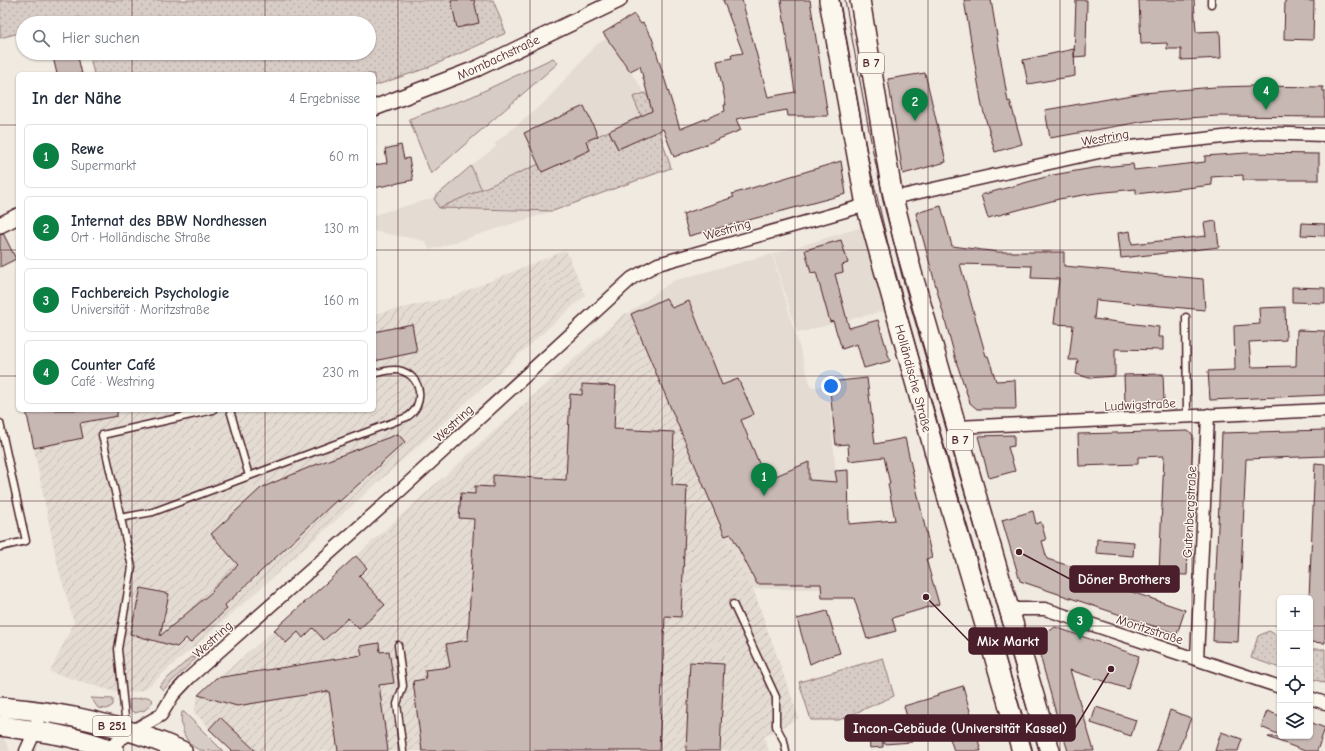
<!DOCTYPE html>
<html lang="de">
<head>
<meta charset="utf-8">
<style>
  :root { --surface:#fff; --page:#f2f2f3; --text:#1f2937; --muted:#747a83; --line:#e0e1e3; --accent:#0b8043 }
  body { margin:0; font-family:"Comic Neue",sans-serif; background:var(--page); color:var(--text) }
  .controls { position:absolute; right:12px; bottom:12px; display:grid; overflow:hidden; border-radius:6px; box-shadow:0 1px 3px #0004 }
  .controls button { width:36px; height:36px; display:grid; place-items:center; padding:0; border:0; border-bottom:1px solid var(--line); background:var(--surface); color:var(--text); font:20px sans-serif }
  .you { position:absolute; left:831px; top:386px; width:14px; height:14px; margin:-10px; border:3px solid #fff; border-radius:50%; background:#1a73e8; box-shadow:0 0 0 6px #1a73e833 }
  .badge { display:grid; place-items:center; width:26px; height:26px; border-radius:50%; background:var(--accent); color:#fff; font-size:13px; font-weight:700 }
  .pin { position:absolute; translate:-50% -33px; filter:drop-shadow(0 1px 2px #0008) }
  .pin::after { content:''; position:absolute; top:21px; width:14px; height:12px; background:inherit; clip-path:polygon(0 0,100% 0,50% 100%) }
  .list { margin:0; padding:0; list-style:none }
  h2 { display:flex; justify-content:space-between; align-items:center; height:52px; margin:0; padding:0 16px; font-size:17px }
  h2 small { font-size:13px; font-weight:400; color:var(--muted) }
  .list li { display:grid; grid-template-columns:26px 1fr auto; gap:12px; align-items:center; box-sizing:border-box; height:64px; margin:0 8px 8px; padding:0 8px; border:1px solid var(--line); border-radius:6px }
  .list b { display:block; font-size:15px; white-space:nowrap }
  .list p { margin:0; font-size:13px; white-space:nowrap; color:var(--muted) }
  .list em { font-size:13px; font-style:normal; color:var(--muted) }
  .icon { flex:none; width:22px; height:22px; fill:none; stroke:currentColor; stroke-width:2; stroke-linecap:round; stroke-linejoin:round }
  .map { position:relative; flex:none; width:1325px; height:751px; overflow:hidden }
  .search { position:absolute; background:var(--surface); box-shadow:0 1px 3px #0004; left:16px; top:16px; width:360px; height:44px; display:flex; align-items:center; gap:10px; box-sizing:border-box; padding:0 14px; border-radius:22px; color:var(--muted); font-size:15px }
  .panel { position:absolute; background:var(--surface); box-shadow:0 1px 3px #0004; left:16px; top:72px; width:360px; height:340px; border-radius:6px }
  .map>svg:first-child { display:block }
</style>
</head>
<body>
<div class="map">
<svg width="1325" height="751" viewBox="0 0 1325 751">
  <defs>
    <pattern id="industrial-furrows" width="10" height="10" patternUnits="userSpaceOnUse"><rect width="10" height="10" fill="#e4dbd2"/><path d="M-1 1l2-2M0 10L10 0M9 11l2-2" fill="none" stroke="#c5bcb4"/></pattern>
    <pattern id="park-dots" width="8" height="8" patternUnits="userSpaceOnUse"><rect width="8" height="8" fill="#d8ccc6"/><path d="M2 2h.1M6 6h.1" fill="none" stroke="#bbafaa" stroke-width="1.8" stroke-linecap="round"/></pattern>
  </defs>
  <rect width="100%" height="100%" fill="#f0eae0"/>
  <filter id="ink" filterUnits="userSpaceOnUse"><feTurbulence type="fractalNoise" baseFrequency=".025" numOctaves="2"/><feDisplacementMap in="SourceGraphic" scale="8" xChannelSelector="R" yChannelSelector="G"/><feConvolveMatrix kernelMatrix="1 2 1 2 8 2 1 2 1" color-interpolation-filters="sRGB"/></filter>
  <g filter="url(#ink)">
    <path fill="#e4dbd2" d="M607,38l42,61 22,69 -118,43 -123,39 -5,-9 -51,-10v-16l60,-17 37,-32 26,-20 -3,-2 51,-42 51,-57z
      M863,227l24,83 -90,23 -24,-79z
      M772,254l39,133 17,-1 9,100v103h-84l-28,-53 -95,-224 43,-31z
      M0,734h2l8,17h-10z"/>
    <path fill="url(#industrial-furrows)" d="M566,250l19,45 -332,300 -109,95 -14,3 -15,-1 -65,-20 24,-50 -16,-55 -32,-157h348v-96l75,-16z
      M630,312l95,224 28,53 46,129 -35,19 5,14h-537l-38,-39 4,-17 76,-65 349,-315z"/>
    <path fill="#d8ccc6" stroke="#917678" d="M553,58l5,5 -127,111 -22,-55 62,-22z
      M471,166l11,24 -43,18 -5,-10z
      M191,657l5,1 -33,32 -4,-4z
      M148,697l5,4 -8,9 -10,3 -5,-3 -1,-10z
      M91,698l22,1v6l-6,4 -9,-1z
      M182,712h2l39,39c-7,0 -17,0 -23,-1 -15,-5 -21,-24 -18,-38z"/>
    <path fill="url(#park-dots)" stroke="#917678" d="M0,0h493l13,33 -79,35 -53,18v-12h-280l-5,-21h280v-30h-287l-2,-6 -22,6h-35v9l-23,6z
      M645,93l4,6 22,69 -118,43 -114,-3 100,-44 3,8 48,-22 -4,-9 23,-10 9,18 27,-13 -9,-18 5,-2 -8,-19z
      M1269,631l11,6v31l-29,-10 7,-22z
      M1310,649h15v34l-15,-5z
      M883,658l11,38 -55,24h-28l-12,-38z"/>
    <path fill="#c8b8b3" stroke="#4a1f2b" d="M451,0h23l5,23 -22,5z
      M723,0h19l26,97 27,-5 -14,-92h29l18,116h-40l-1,-6 -51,9 5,11 -67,27 -11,-28 -45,20 -9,-18 43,-20 -12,-45 -10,5 -27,-38 31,-19 7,10 2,-1 9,15 28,91 45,-18 -1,-6h2l-9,-44 15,-3 -1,-3 12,-2z
      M964,0h27l17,102 2,-1 12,43 -27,8 -13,-46z
      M1076,0h11l-1,56 -12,1z
      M1139,0h55l2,32 24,-1 1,27 -40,2v-11h-14v-6l-26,1z
      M1285,0l29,1 -1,39 -29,-1z
      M1074,49l1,27 -47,8 -5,-24z
      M52,53h25l5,21h-25z
      M925,73l21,89 -43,12 -15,-95z
      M1254,86l69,1v4h2v26l-108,-1 -71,5 -96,17 -5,-28 98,-17 72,-6z
      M584,106l14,30 -12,5 4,9 -48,22 -18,-39z
      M401,145l3,14 5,-1 4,22 -39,8v-23l13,-2 -2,-14z
      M1246,153l73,1v26h-76v-5l-32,2 1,8 -76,9v-5l-40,4 -37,6 -71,19 -7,-23 72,-20 40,-7 40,-4 1,6 71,-8v-6z
      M841,161l5,33 -157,42 -6,-22 51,-17 -2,-3z
      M941,206l11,40 46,6h66v14l139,13 2,31 -109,-10 -2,19 65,8 -1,10h5v13l-48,-1v27l-26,2 -13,-4 2,-14h-9l4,-35 -19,-1 5,-45 -28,-1 1,-12 -72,-2 26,92h2l8,25 19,-1 1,29h-39l-7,-6 -13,-39 -41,-151z
      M1216,221l3,26 -98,11 -3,-25 12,-2 2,13 74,-8 -2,-13z
      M1302,223l23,1v12l-24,-1z
      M3,233l13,26 -16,8v-33z
      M841,240l7,23 -6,2 1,7 -8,2 14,54 29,-8 12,41 -26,7 -7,-24 -15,5 -9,-28 -3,1 -14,-50 -5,1 -6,-23z
      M1292,287l33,1v15l-33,-1z
      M666,298l6,10 17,-7 33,84 16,-6 16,35 -13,6 25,60 43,-18v18l28,2 -2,-11 13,-1 1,54 46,-4 -7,-36h2l-6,-27 -35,4 -1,-17 -12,1 -7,-63 38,-4 8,66 30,-6 27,120 -6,1 13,45 -47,14 4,13 -29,8 -13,-41h-32l-1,-14h-64l-26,-50 -6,2 -94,-222z
      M1285,307l1,33 -37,2 2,25 45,-1 1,-36 28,1v64l-115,5 -2,-29 27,-1 -1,-44 26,-2 -1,-16z
      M412,324l5,28 -43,9v-29z
      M1163,374l1,27 -39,1 -1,-27z
      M582,384l34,2 -2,43 60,3 -2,53 15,1 -6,131 -16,-1 -6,135h-237l-9,-70 13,-2 -1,-9 25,-3 -4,-23 22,-4 6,-121 -15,-1 2,-25 14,1v-8l18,1v-12l73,5 4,-86 12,1z
      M26,410h91v6l-37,7 3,15 -49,10z
      M1325,430v26l-79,3 -8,183 -25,-1 9,-208z
      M1188,431l5,4 -6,140 -28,-1 5,-118 -26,1v7l-59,2 -1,-32z
      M398,434l7,8 -66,60 -2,-2 -112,105 2,4 -37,34 -4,-5 -9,9 -47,-13 11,-46 28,6 -9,42 53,-45 -1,-1 26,-25 -27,-31 50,-46 49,-21z
      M1014,435v11l-6,1 7,24 -26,7 -11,-42z
      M1315,463l10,1v179l-15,-1 -1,-44z
      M1033,511l3,13 5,-2 5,18 -4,1 5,18 39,12 -1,5 100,34 -8,24 -157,-53 -18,-61z
      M1097,539l37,3 -1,14 -37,-3z
      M356,556l11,12 -8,8 26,29 -26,24 -11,-11 -24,22 -11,-12 -10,10 -5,-6 -12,11 -12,-13z
      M827,611l13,42 -17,5 -13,6 -13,-45z
      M1055,627l84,29 -11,33 -58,-19 24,81h-26l-13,-41 -18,-66 3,-3 -2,-7 13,-4z
      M379,643l1,9 9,-1 5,32 -15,2 9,66h-50l-9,-60 -92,15 -39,-11 18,-17 146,-23 -2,-9z
      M690,662l34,2 -4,87h-34z
      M963,686l18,65h-27l-7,-22 -36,10 1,3 -28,2 -1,-15 27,-1 -6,-22 34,-10 -1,-2z
      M1096,707l40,13 -5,16 -40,-13z
      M1170,710l21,8 -13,33h-22z
      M1267,711l13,5v19l-19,-8z
      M220,717l36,34h-24l-23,-22z
      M1310,722l15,6 -8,23h-12l-37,-14 42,-1z
      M1221,732l21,7 -4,12h-23z
      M882,735l1,12 -13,1 -1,-12z"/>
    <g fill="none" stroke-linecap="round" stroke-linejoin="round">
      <g stroke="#4a1f2b" stroke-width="9">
        <path id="service" d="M1211,0v4
          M1186,317l1,99
          M230,410l19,66
          M0,423l26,118 -26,6
          M120,518l33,-6 254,-95c18,-11 16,-39 -5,-46 -9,-3 -20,1 -28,3
          M733,604l43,93v29l8,15 2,10
          M398,645l5,41 -6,18 6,47
          M126,727l-8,-78 14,-82 -30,-132 111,-25"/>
      </g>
      <g stroke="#4a1f2b" stroke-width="15">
        <path id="minor" d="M893,198l219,-49 148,-16 65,2
          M956,427l369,-17
          M1008,609h37l235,78
          M1197,659l11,-244
          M1310,698l15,5
          M107,748l26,-17 28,-16 12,-20 16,-17 214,-190 229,-210 26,-14 208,-59
          M26,751l9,-20 5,-21"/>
      </g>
      <g stroke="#4a1f2b" stroke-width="18">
        <path id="tertiary" d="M374,108l104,-40 141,-68
          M0,225l18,-9"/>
      </g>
      <g stroke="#4a1f2b" stroke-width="22">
        <path id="primary" d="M829,0l37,205 75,270 81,276
          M860,0l33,198 19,75 138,478
          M0,707c63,5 124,18 182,44
          M0,726c39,5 78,10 114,25"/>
      </g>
      <use href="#service" stroke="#fbf7ec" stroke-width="6"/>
      <use href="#minor" stroke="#fbf7ec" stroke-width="12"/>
      <use href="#tertiary" stroke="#fbf7ec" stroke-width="15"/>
      <use href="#primary" stroke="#fbf7ec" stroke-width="19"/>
      <path stroke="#4a1f2b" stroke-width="1" d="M839,0l28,154 28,120 137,477
        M845,0l28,152 20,88 146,511"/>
    </g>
  </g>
  <path fill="none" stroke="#4a1f2b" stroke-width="1" stroke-opacity="0.55" d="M132,0v23M265,0v23M398,0v751M530,0v751M662,0v751M795,0v751M928,0v751M1060,0v751M1192,0v751M132,53v21M265,53v21M0,125h18M374,125h951M0,250h18M374,250h951M0,376h18M374,376h951M132,410v341M265,410v341M0,501h1325M0,626h1280M1310,626h15"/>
  <g text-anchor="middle" stroke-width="3" stroke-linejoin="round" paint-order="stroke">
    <g fill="#fbf7ec" stroke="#7f6065" stroke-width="1">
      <rect x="858" y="53" width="26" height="20" rx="3"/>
      <rect x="947" y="430" width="26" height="20" rx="3"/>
      <rect x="93" y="716" width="38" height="20" rx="3"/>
    </g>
    <g font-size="12" font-weight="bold" fill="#4a1f2b">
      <text x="871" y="67">B 7</text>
      <text x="960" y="444">B 7</text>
      <text x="112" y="730">B 251</text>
    </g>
    <g font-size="13" fill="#4a1f2b" stroke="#fbf7ec">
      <text transform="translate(498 57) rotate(-25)" y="5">Mombachstraße</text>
      <text transform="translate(1105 137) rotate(-10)" y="5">Westring</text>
      <text transform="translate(727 229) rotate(-16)" y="5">Westring</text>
      <text transform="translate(914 378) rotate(75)" y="5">Holländische Straße</text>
      <text transform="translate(1140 404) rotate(-3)" y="5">Ludwigstraße</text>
      <text transform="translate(453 423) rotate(-43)" y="5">Westring</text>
      <text transform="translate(1189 512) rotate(-87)" y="5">Gutenbergstraße</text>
      <text transform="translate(1150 629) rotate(18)" y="5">Moritzstraße</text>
      <text transform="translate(212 639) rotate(-42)" y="5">Westring</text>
    </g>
  </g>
  <path fill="none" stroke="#4a1f2b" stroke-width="1.5" d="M1019 552L1070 579M926 597L969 641M1111 669L1075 728"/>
  <g fill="#4a1f2b" stroke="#fbf7ec" stroke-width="1.5">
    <circle cx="1019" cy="552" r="4"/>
    <circle cx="926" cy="597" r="4"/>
    <circle cx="1111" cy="669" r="4"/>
  </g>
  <g fill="#4a1f2b" stroke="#4a1f2b" stroke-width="1.5">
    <rect x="1070" y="566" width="109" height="26" rx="4"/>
    <rect x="969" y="628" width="78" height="26" rx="4"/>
    <rect x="845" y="715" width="230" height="26" rx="4"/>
  </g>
  <g font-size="14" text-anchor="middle" font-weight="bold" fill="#fff">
    <text x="1124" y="584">Döner Brothers</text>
    <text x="1008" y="646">Mix Markt</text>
    <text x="960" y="733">Incon-Gebäude (Universität Kassel)</text>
  </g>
</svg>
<div class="controls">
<button>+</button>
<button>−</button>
<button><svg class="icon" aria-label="locate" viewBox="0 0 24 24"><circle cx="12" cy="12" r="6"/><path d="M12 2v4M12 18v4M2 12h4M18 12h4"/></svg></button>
<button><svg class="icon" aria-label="layers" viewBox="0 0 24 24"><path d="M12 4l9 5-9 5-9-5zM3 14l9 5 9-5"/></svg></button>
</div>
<div class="you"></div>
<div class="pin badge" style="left:764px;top:496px">1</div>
<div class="pin badge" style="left:915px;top:121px">2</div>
<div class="pin badge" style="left:1080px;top:640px">3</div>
<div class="pin badge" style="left:1266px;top:110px">4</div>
<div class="search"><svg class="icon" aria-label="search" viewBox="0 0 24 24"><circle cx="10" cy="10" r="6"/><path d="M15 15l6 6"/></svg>Hier suchen</div>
<section class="panel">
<h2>In der Nähe<small>4 Ergebnisse</small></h2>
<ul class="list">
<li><span class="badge">1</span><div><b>Rewe</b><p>Supermarkt</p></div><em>60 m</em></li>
<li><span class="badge">2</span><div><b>Internat des BBW Nordhessen</b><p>Ort · Holländische Straße</p></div><em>130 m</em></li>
<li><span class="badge">3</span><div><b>Fachbereich Psychologie</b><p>Universität · Moritzstraße</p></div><em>160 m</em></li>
<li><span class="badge">4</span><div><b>Counter Café</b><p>Café · Westring</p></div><em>230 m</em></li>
</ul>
</section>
</div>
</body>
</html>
